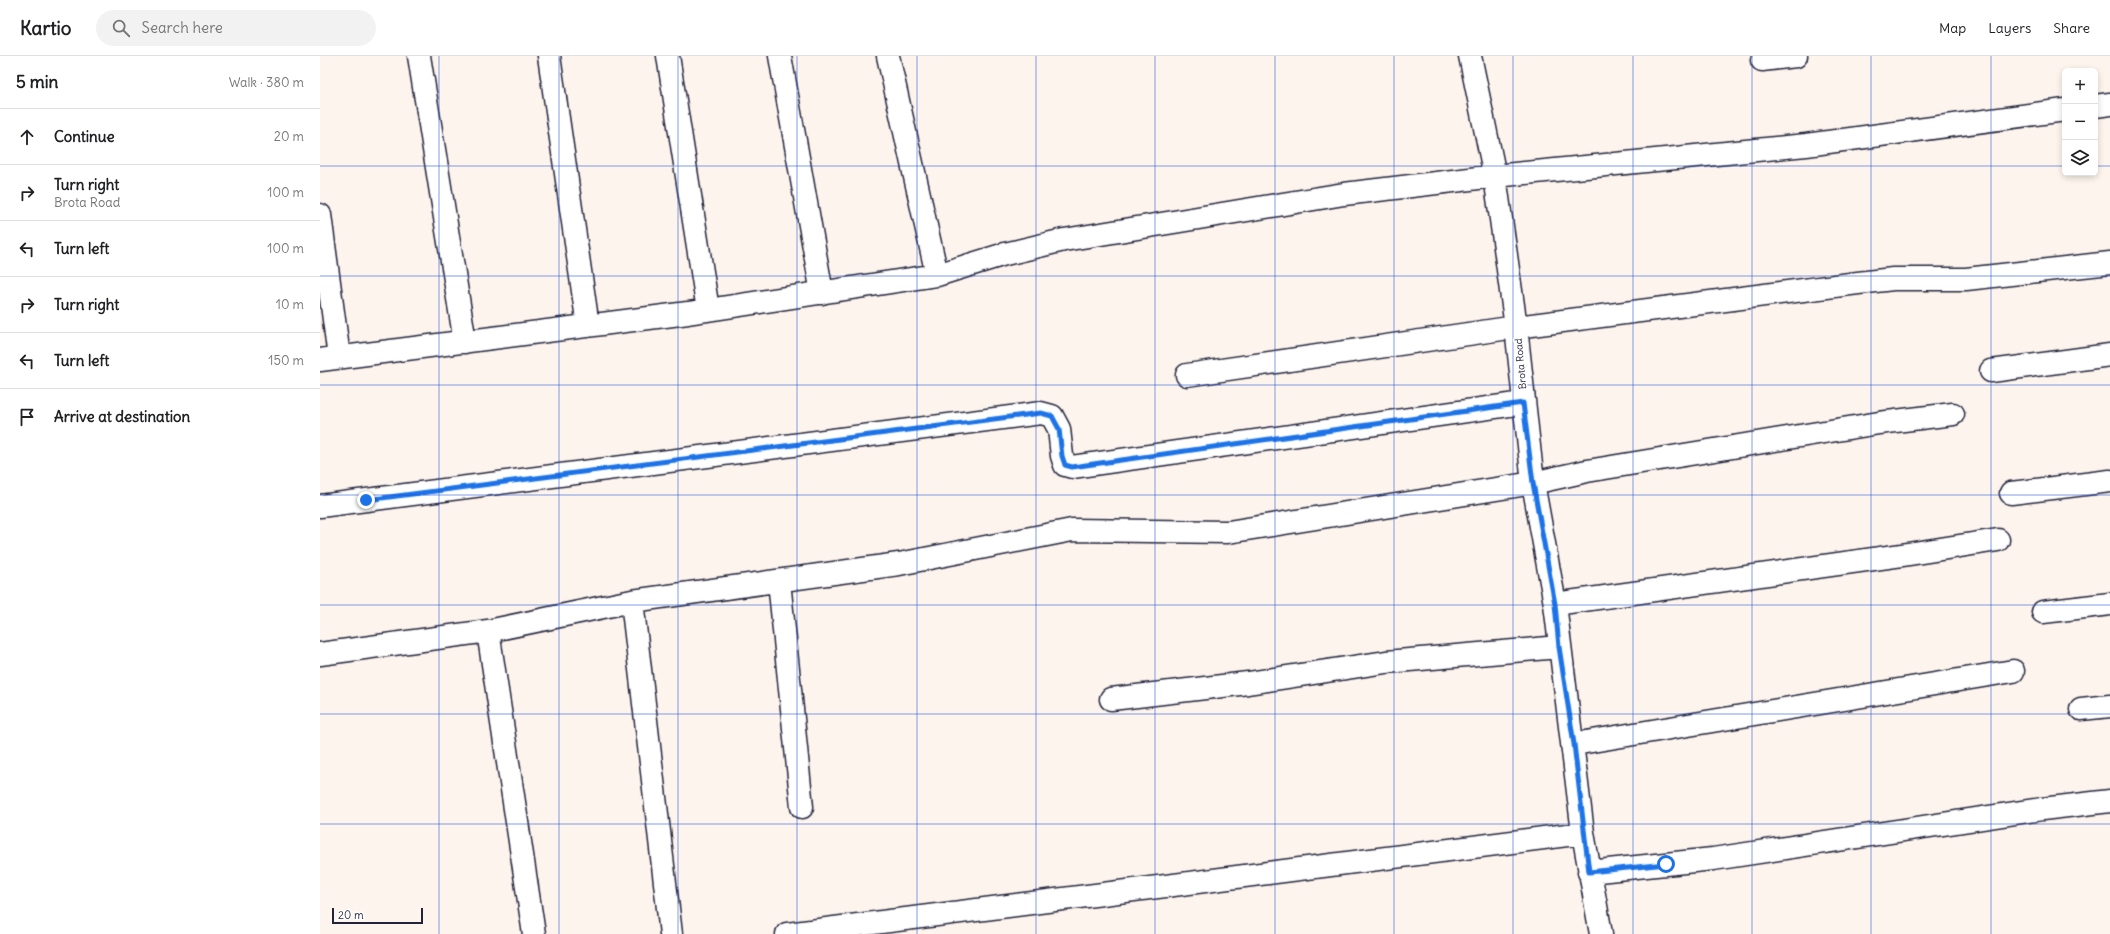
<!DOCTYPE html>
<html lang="en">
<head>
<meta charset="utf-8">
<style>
  :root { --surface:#fff; --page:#f2f2f2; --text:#202124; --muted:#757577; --line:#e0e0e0 }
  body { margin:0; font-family:Delius,sans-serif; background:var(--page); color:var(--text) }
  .controls { position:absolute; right:12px; top:12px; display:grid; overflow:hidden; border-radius:6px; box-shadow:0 2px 6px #0003 }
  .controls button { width:36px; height:36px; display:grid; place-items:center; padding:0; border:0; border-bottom:1px solid var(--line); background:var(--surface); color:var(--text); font:20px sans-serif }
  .scale { position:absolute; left:12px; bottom:10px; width:91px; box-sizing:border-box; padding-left:4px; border:2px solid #22223b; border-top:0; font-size:11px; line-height:14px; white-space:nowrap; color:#22223b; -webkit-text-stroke:3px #fff; paint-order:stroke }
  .stop { position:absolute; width:12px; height:12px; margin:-9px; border:3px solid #1a73e8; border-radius:50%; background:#fff }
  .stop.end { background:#1a73e8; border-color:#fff; box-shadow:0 1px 4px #0008 }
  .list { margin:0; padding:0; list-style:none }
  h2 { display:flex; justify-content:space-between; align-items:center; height:52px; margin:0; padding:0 16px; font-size:17px }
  h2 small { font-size:13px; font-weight:400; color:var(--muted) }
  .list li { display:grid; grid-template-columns:26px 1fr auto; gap:12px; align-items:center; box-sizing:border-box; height:56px; padding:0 16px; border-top:1px solid var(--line) }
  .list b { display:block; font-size:15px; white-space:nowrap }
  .list p { margin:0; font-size:13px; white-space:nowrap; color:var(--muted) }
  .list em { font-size:13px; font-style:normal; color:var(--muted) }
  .icon { flex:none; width:22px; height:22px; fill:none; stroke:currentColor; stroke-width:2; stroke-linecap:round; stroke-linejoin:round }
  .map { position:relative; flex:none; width:1790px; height:878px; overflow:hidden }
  header { display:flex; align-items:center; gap:24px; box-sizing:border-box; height:56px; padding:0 20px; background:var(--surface); border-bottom:1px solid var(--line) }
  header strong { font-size:19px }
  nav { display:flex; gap:22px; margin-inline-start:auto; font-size:14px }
  .search { width:280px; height:36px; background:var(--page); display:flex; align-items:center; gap:10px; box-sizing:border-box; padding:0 14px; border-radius:22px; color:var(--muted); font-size:15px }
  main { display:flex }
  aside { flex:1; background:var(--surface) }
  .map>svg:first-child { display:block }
</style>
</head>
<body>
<header>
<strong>Kartio</strong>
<div class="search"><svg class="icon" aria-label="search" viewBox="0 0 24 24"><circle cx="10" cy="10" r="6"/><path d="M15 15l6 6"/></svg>Search here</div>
<nav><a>Map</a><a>Layers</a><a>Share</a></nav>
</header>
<main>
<aside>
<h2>5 min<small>Walk · 380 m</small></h2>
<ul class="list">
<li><svg class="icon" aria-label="ahead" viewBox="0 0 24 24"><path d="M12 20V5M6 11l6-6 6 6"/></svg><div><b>Continue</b></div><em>20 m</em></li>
<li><svg class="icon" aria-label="right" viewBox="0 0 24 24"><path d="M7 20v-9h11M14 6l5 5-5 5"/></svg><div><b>Turn right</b><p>Brota Road</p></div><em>100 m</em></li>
<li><svg class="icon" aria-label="left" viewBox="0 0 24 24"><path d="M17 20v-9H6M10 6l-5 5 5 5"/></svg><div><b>Turn left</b></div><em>100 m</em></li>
<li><svg class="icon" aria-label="right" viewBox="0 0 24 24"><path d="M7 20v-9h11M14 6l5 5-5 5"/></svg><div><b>Turn right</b></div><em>10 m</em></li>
<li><svg class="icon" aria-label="left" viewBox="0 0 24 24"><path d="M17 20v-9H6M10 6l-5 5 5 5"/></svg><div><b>Turn left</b></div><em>150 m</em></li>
<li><svg class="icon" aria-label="arrive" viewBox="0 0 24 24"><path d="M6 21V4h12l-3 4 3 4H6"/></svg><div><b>Arrive at destination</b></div></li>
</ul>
</aside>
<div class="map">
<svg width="1790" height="878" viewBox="0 0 1790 878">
  <rect width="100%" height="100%" fill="#fdf5ed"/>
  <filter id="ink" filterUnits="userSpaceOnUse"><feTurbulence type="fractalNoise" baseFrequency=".025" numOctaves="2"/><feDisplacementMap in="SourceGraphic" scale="8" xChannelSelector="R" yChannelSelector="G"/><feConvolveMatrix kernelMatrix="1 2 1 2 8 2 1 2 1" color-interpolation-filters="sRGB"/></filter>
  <g filter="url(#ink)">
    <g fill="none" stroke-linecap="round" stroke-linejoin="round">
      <g stroke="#22223b" stroke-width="25">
        <path id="minor" d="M99,0l46,286
          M229,0l39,270
          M348,0l40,254
          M460,0l42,237
          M568,0l49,219
          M1150,0l25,120 21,151 17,156 22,121 28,229 18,101
          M1442,4l34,-4
          M1775,50l15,-2
          M0,159l19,142
          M0,304l368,-47 249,-38 68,-21 59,-14 280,-46 151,-18 311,-31 259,-35
          M1671,315l119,-16
          M867,319l329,-48 342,-44 35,-4h73l144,-16
          M1691,437l99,-12
          M0,450l721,-93 11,3 7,13 3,27 3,9 7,2 451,-64
          M459,525l23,226
          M312,545l39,333
          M1235,548l347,-49 96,-15
          M1723,556l67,-8
          M168,575l46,303
          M0,598l168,-23 144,-30 267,-37 173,-34 156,2 305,-49 54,-12 292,-48 74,-9
          M791,643l137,-16 138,-21 173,-15
          M1761,653l29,-3
          M1254,688l439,-73
          M1269,816l124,-13 329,-50 68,-8
          M467,878l796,-101"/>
      </g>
      <use href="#minor" stroke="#fff" stroke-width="22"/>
    </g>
  </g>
  <g fill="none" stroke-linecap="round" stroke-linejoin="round" filter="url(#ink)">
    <path stroke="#1a73e8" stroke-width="5" d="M46,444l675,-87 11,3 7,13 3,27 3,9 7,2 451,-64 10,80 22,121 4,43 15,97 15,128 77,-8"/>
  </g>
  <path fill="none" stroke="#1d4ed8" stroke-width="1" stroke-opacity="0.55" d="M119,0v878M239,0v878M358,0v878M477,0v878M597,0v878M716,0v878M835,0v878M955,0v878M1074,0v878M1193,0v878M1313,0v878M1432,0v878M1551,0v878M1671,0v878M0,110h1745M1775,110h15M0,220h1790M0,329h1790M0,439h1790M0,549h1790M0,658h1790M0,768h1790"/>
  <g text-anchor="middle" stroke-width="3" stroke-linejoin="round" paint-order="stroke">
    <g font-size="10" fill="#22223b" stroke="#fff">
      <text transform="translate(1200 308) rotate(-95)" y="4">Brota Road</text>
    </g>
  </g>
</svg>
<div class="controls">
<button>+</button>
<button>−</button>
<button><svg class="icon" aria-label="layers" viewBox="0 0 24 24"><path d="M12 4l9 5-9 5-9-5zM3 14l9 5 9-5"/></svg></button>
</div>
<div class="scale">20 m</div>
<div class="stop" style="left:1346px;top:808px"></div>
<div class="stop end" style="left:46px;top:444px"></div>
</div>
</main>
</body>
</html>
